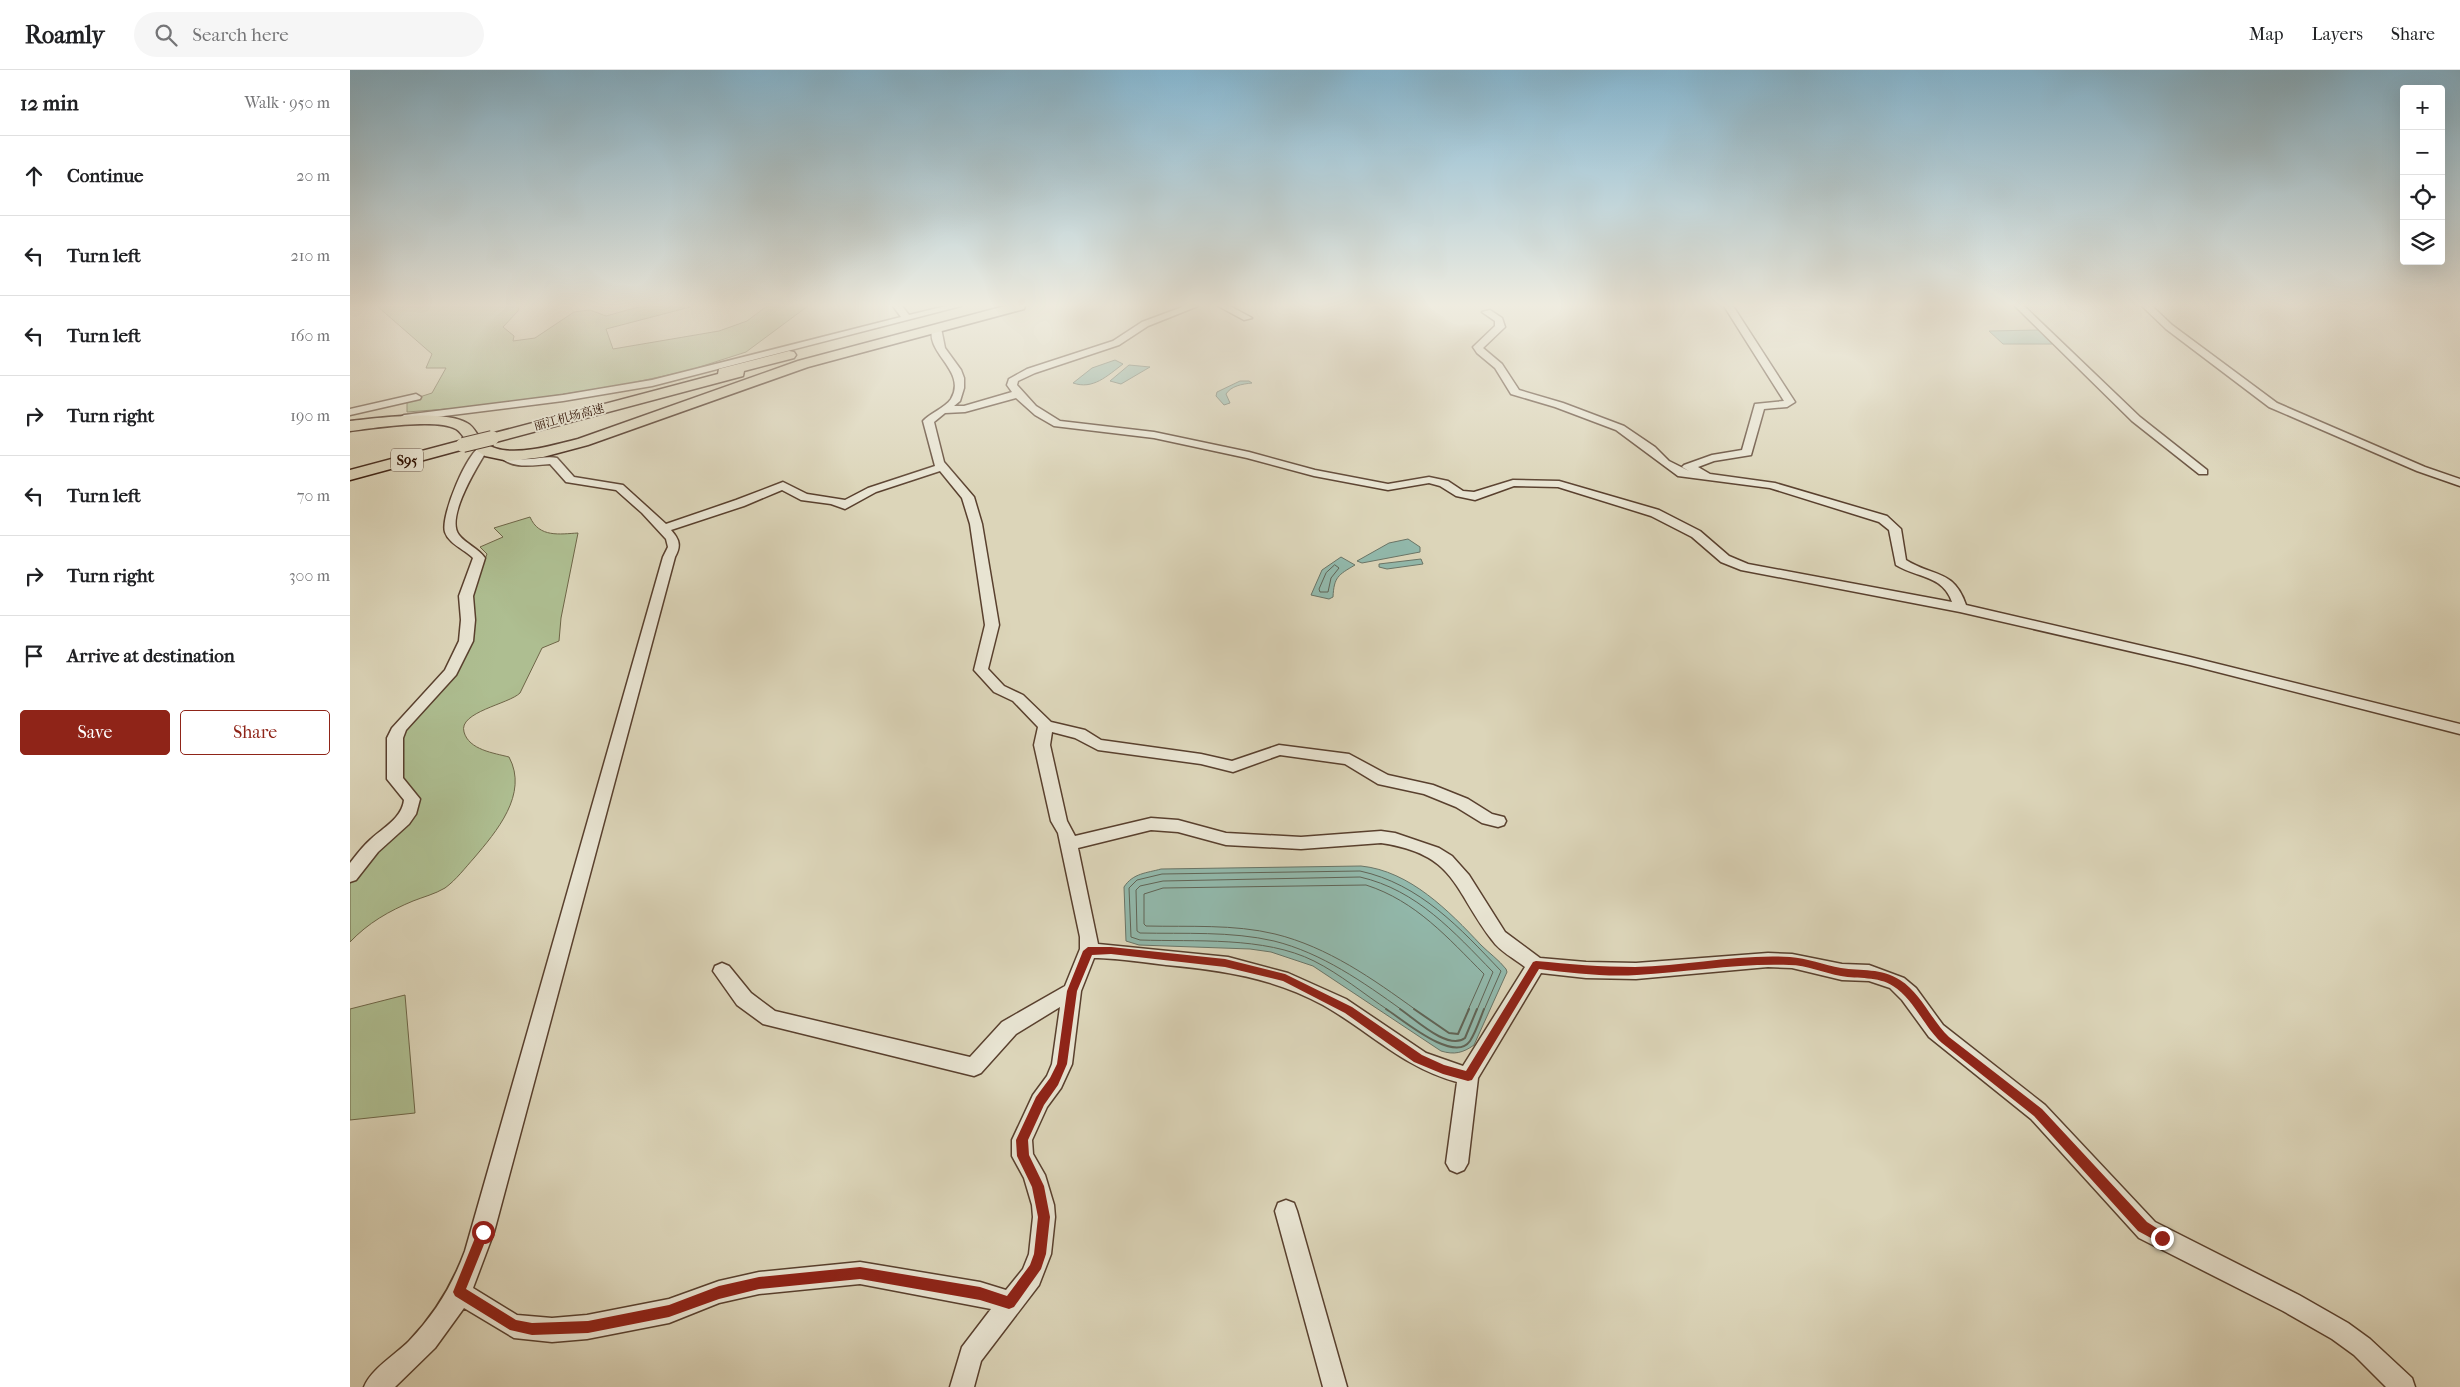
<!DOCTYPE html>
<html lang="en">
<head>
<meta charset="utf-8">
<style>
  :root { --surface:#fff; --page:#f6f6f6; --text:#202124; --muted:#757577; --line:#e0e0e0; --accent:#8f2418 }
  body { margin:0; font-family:"IM FELL French Canon","Noto Serif SC",serif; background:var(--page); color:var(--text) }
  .controls { position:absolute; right:15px; top:15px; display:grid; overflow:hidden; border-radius:5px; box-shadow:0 5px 20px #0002 }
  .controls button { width:45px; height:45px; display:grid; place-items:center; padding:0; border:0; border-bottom:1px solid var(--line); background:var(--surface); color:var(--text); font:25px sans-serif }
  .stop { position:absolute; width:15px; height:15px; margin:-11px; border:4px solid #8f2418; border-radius:50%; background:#fff }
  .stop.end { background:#8f2418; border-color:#fff; box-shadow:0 1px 5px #0008 }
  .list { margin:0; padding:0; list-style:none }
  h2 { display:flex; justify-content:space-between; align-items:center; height:65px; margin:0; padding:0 20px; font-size:21px }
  h2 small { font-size:16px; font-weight:400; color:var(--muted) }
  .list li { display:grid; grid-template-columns:32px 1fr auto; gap:15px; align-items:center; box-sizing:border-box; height:80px; padding:0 20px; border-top:1px solid var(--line) }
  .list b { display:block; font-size:19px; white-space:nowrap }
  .list em { font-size:16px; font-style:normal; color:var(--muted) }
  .actions { display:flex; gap:10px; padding:15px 20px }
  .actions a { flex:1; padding:11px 0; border:1px solid var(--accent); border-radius:5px; text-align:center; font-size:18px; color:var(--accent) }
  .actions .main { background:var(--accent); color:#fff }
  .icon { flex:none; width:28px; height:28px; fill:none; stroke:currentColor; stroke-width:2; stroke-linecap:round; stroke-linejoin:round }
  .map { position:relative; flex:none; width:2110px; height:1317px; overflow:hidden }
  header { display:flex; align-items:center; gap:30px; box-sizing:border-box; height:70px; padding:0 25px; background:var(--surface); border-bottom:1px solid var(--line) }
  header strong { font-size:24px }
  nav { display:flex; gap:28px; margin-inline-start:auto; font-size:18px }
  .search { width:350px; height:45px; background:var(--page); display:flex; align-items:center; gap:12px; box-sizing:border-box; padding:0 18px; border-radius:28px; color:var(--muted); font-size:19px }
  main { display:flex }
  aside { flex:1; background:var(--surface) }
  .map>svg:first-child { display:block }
</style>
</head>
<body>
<header>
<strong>Roamly</strong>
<div class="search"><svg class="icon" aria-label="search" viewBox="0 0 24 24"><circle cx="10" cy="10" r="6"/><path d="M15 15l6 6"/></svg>Search here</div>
<nav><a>Map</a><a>Layers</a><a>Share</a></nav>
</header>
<main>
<aside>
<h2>12 min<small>Walk · 950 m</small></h2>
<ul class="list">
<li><svg class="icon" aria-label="ahead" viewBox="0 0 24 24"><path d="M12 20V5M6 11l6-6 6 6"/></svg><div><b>Continue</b></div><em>20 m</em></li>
<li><svg class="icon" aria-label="left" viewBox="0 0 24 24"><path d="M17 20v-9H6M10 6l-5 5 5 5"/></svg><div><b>Turn left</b></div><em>210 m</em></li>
<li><svg class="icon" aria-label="left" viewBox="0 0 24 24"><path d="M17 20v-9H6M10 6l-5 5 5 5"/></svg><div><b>Turn left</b></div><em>160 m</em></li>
<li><svg class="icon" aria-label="right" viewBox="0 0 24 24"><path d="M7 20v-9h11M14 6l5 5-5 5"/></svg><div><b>Turn right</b></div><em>190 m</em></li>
<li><svg class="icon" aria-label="left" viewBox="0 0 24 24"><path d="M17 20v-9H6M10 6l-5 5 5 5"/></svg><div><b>Turn left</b></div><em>70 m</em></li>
<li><svg class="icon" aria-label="right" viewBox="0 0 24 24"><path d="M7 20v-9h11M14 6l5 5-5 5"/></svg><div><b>Turn right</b></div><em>300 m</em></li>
<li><svg class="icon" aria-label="arrive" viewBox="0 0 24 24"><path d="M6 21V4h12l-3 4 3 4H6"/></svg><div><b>Arrive at destination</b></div></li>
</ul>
<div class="actions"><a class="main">Save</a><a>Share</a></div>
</aside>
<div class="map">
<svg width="2110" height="1317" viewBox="0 0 2110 1317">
  <rect width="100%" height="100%" fill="#dcd5b9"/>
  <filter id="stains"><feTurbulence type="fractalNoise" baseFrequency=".004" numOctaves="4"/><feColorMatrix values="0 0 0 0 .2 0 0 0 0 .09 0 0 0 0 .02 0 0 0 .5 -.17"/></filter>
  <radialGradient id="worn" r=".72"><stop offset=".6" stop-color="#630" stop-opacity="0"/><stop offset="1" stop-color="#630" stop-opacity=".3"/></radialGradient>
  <path fill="#aebe91" stroke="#6e6648" d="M27,236h142l-1,5 -15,16 11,9 -1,5 22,-3 39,-26 16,-2 16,6 36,-10h52l-88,23 7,20 106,-18 28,-10 20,-15h41l-62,46 -59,19 -70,15 -132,20 -78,6v-11l25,-8 14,-25h-20l6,-14z
    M180,447c9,21 30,17 48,16l-17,85 -2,23 -17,7 -22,45c-11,11 -62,19 -56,39 5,18 30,21 45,25 20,37 -13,75 -35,101 -9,10 -18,22 -29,30 -10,6 -22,9 -32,13 -24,10 -45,22 -63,41v-63l68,-72 -1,-11 -17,-18 3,-48 26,-26 39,-51 5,-14 -1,-47 15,-38 -7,-7 23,-10 -9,-9z
    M55,925l10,118 -65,7v-111z"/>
  <path fill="#92b9ac" stroke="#6a7567" d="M1688,260l14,14h-49l-14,-13z
    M765,290l8,4c-16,12 -30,26 -50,19l19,-15z
    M779,295l21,2 -29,17 -11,-3z
    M890,311h9l3,2c-10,1 -21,3 -26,11l4,9 -6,2 -8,-9 1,-4z
    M1058,469l12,8v5l-58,11 -5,-2 32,-18z
    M991,487l14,8c-17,10 -21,12 -22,32l-4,2 -18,-4 11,-25z
    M1071,489l2,5 -36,5 -8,-2v-3z
    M1011,796c49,5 88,45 120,79 8,8 18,15 25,24l1,3 -33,73c-11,8 -20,10 -33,6l-128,-85 -42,-14 -21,-3 -111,-4 -13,-4 -2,-54c9,-14 23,-14 37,-18z"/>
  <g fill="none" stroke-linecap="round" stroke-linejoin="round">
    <path stroke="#606456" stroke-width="1" d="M985,495l4,3 -8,10 -3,14h-8l-1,-3 7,-16z
      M1038,940c-24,-16 -48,-36 -74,-49 -50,-25 -119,-19 -174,-21l-9,-3 -2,-49 8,-8 25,-6 198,-3c60,13 100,57 141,100l-17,39
      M1052,940c-39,-28 -80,-57 -128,-69 -43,-10 -90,-7 -134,-8l-3,-2 -1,-41 4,-4 23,-5 197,-4c57,13 94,55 133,95l-16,38
      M1066,940c-43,-31 -88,-63 -141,-76 -41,-10 -86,-7 -129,-8l-2,-2v-30l19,-6 203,-3c50,16 82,53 118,89l-16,36"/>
    <path stroke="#606456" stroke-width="2" d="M1036,939c16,10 68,55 84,32 6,-9 10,-22 14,-32
      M1050,939c15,10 48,42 65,29l12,-29
      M1064,939l35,24 9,1 11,-25"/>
    <g stroke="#59402e" stroke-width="3">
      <path id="minor" d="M543,236h9l7,9 37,-9h15l-309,80 -89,15 -159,20 -5,-3 5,-3 159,-20 89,-15 249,-63z
        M835,236h13l-50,20 -29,19 -84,28 -17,8 -1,4 19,21 24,15 94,11 95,20 66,18 73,14 41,-7 19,4 15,10 11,1 39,-12 46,1 100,29 41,21 29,25 19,8 204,38c-9,-27 -35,-24 -56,-37l-7,-35 -10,-8 -109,-34 -92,-12 -62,-46 -61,-23 -44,-13 -16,-26 -18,-15 -4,-6 22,-21v-5l-13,-9 8,-2 12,8 3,9 -22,21 19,16 17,26 44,13 61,23 31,21 14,14 20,10 -7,-4 2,-2 28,-10 30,-5 13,-46 29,-3 -60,-95h9l62,96 -8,5 -23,2 -13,46 -37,6 -16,6 12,7 65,9 112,33 14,13 5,31c27,17 48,9 60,45l224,52 270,67v10l-270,-69 -230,-53 -219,-42 -20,-8 -29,-25 -41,-21 -93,-29 -44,-1 -39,14 -19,-4 -16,-10 -11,-3 -41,7 -74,-14 -67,-18 -93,-20 -100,-12 -19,-11 -19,-17 -51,14 -20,1 -11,9 10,40 30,35 8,27 17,101 -11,44 16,17 19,9 28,27 34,8 16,10 100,14 31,7 47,-16 70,9 39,21 45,10 35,14 24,15 12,3 2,4 -2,4 -6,2 -16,-4 -26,-16 -32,-13 -46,-10 -33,-20 -65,-9 -47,17 -32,-8 -103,-14 -23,-12 -23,-6 -2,13 17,76 8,15 76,-18 27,2 48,13 75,4 80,-6 14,2 44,15 13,8 17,19 36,57 35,26 46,4 50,1 132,-10 24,1 50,10 27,1 35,13 12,10 27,37 102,80 110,117 144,73 49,28 22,16 42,39 3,9h-29l-32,-32 -22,-16 -49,-28 -144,-73 -108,-119 -102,-82 -27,-37 -12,-12 -21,-7 -27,-1 -50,-12 -24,-1 -132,12 -50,-1 -45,-5 -63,105 -10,85 -4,7 -7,3 -7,-3 -4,-7 11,-81c-55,-15 -86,-50 -134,-77 -49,-27 -102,-35 -157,-40 -23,-3 -45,-6 -68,-7h-4l-13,33 -9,73 -11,24 -14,19 -15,33 1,14 12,21 9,30 1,12 -4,37 -12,31 -58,76 -7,26h-24l12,-40 29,-38 -131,-25 -101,10 -40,9 -50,20 -82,16 -35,3 -38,-4 -50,-30 -29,40 -40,39h-31c7,-18 31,-32 45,-46 26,-27 43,-55 56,-90l198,-694 5,-10 -2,-8 -24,-26 -26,-23 -50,-8 -16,-18c-16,1 -40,6 -51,-9l2,-2h8c10,13 34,1 48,5l17,19 49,8 43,39 70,-24 47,-18 24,12 38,6 23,-12 67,-22 -12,-45c7,-8 22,-13 28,-22 17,-29 -28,-46 -18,-73l8,2 4,20 16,22 3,8v10l-4,13 -6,5h10l48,-14 -5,-7 2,-6 18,-10 86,-28 29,-19zM590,401l22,27 8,26 15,101 -11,45 20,22 19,9 25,26 -4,18 17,76 7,12 22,104v12l-15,37 -63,36 -32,35 -195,-46 -24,-18 -22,-27 -7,-3 -7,3 -2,5 24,34 26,19 211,52 7,-3 35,-39 44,-27 -8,57 -5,12 -14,19 -21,45v16l12,22 8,27 1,12 -4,37 -6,15 -17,21 -26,-8 -120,-20 -101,10 -40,9 -50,18 -82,16 -35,3 -35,-3 -44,-27 21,-56 181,-675c6,-11 5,-17 -4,-27l73,-24 38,-16 19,10 30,4 14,5 31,-17zM801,760l27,2 48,13 75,4 80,-6c75,11 72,46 111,97 7,11 23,19 33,27l-62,99 -37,-13 -80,-54 -58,-26 -60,-16 -130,-13 -20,-96z
        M868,236h12l22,12 -8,2z
        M1665,236h9l116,111 67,53v4h-8l-67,-53z
        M1792,236h10l20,19 105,78 148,64 35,12v7l-43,-15 -148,-64 -103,-78z
        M66,324l5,3 -1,2 -70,16v-6z
        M132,376l6,3c-10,16 -43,69 -29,86 7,9 19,13 26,23l-12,38 2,24 -2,21 -17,34 -50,55 -3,8v40l17,21 -4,15 -7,10 -31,28 -22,28 -6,2v-19c7,-9 13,-17 21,-24 13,-12 31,-21 33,-39l-17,-21v-41l5,-10 53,-58 14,-29 2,-21 -2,-24 14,-38c-9,-9 -24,-14 -28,-26 -5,-15 23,-83 37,-86z
        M936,1130l8,3 3,8 50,176h-24l-48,-176 3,-8z"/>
    </g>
    <g stroke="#2d0f00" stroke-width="3">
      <path id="highway" d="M655,236h20l-1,3 -216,58 -220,78 -45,12 -34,4 -24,-5 -15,-10 -2,2 -118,32v-10l113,-30 4,1c-3,-3 -7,-10 -11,-12 -19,-11 -83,-1 -106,2v-10c26,-3 95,-12 117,2 8,4 11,15 18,20 22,17 68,2 93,-4l220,-78z
        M439,281l5,1 2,3 -2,3 -50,13 -1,5 -251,67 -8,-5 3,-3 231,-61 1,-5z"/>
    </g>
    <use href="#minor" fill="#e8e4d2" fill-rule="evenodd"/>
    <use href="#highway" fill="#dcd5b9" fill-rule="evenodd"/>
    <g stroke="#2d0f00" stroke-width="16" stroke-linecap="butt">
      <path id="highway-bridge" d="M113,375l29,-7"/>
    </g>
    <use href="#highway-bridge" stroke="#dcd5b9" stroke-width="14"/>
  </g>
  <linearGradient id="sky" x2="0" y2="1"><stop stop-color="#85b6d0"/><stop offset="0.56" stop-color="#efece0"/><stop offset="1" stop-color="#efece0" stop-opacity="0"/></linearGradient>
  <rect width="2110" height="420" fill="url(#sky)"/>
  <path fill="#8f2418" d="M738,877h23l114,12 60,15 67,33 70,48 22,10 22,6 67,-109 3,-1c33,3 65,6 99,6 51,-1 103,-13 155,-10 17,1 34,8 51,11 20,3 41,0 59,12 21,13 31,40 49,57l93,72 105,113 19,12 2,4 -2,5 -4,1 -24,-13 -104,-115 -92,-73c-18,-16 -28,-44 -49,-57 -15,-10 -35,-7 -52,-10 -17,-3 -34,-11 -52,-11 -50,-2 -101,7 -152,10 -32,2 -65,-2 -98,-6l-67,111 -4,1 -25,-7 -29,-12 -69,-49 -62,-32 -58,-14 -114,-13 -19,1 -15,36 -10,73 -9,21 -14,20 -16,35 1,15 15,31 6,31 -4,37 -5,15 -27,38 -5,2 -29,-9 -120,-21 -101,10 -40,10 -50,18 -81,16 -56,2 -22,-5 -55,-34 -2,-4 26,-64 4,-2 4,2 2,4 -23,57 50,31 16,3 56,-2 81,-16 50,-19 40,-9 101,-10 120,20 27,9 23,-31 4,-11 4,-37 -6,-30 -15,-31 -1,-16 20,-43 14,-19 7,-14 10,-73 16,-40z"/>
  <g text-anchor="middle" stroke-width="4" stroke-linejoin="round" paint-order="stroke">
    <g font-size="12" fill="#2d0f00" stroke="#e8e4d2">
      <text transform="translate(219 347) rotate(-15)" y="4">丽江机场高速</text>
    </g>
    <rect fill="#e8e4d2" stroke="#654f3f" stroke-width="1" x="41" y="378.5" width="32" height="23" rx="4"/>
    <g font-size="14" font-weight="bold" fill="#2d0f00">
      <text x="57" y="395">S95</text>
    </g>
  </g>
  <rect width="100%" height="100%" filter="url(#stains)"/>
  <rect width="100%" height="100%" fill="url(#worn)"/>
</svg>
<div class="controls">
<button>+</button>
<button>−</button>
<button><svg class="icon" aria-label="locate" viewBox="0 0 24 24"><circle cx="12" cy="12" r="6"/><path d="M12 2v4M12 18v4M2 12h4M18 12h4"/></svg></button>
<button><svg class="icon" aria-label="layers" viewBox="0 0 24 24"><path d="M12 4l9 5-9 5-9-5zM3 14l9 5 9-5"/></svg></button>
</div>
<div class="stop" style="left:133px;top:1162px"></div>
<div class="stop end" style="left:1812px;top:1168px"></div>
</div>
</main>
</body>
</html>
